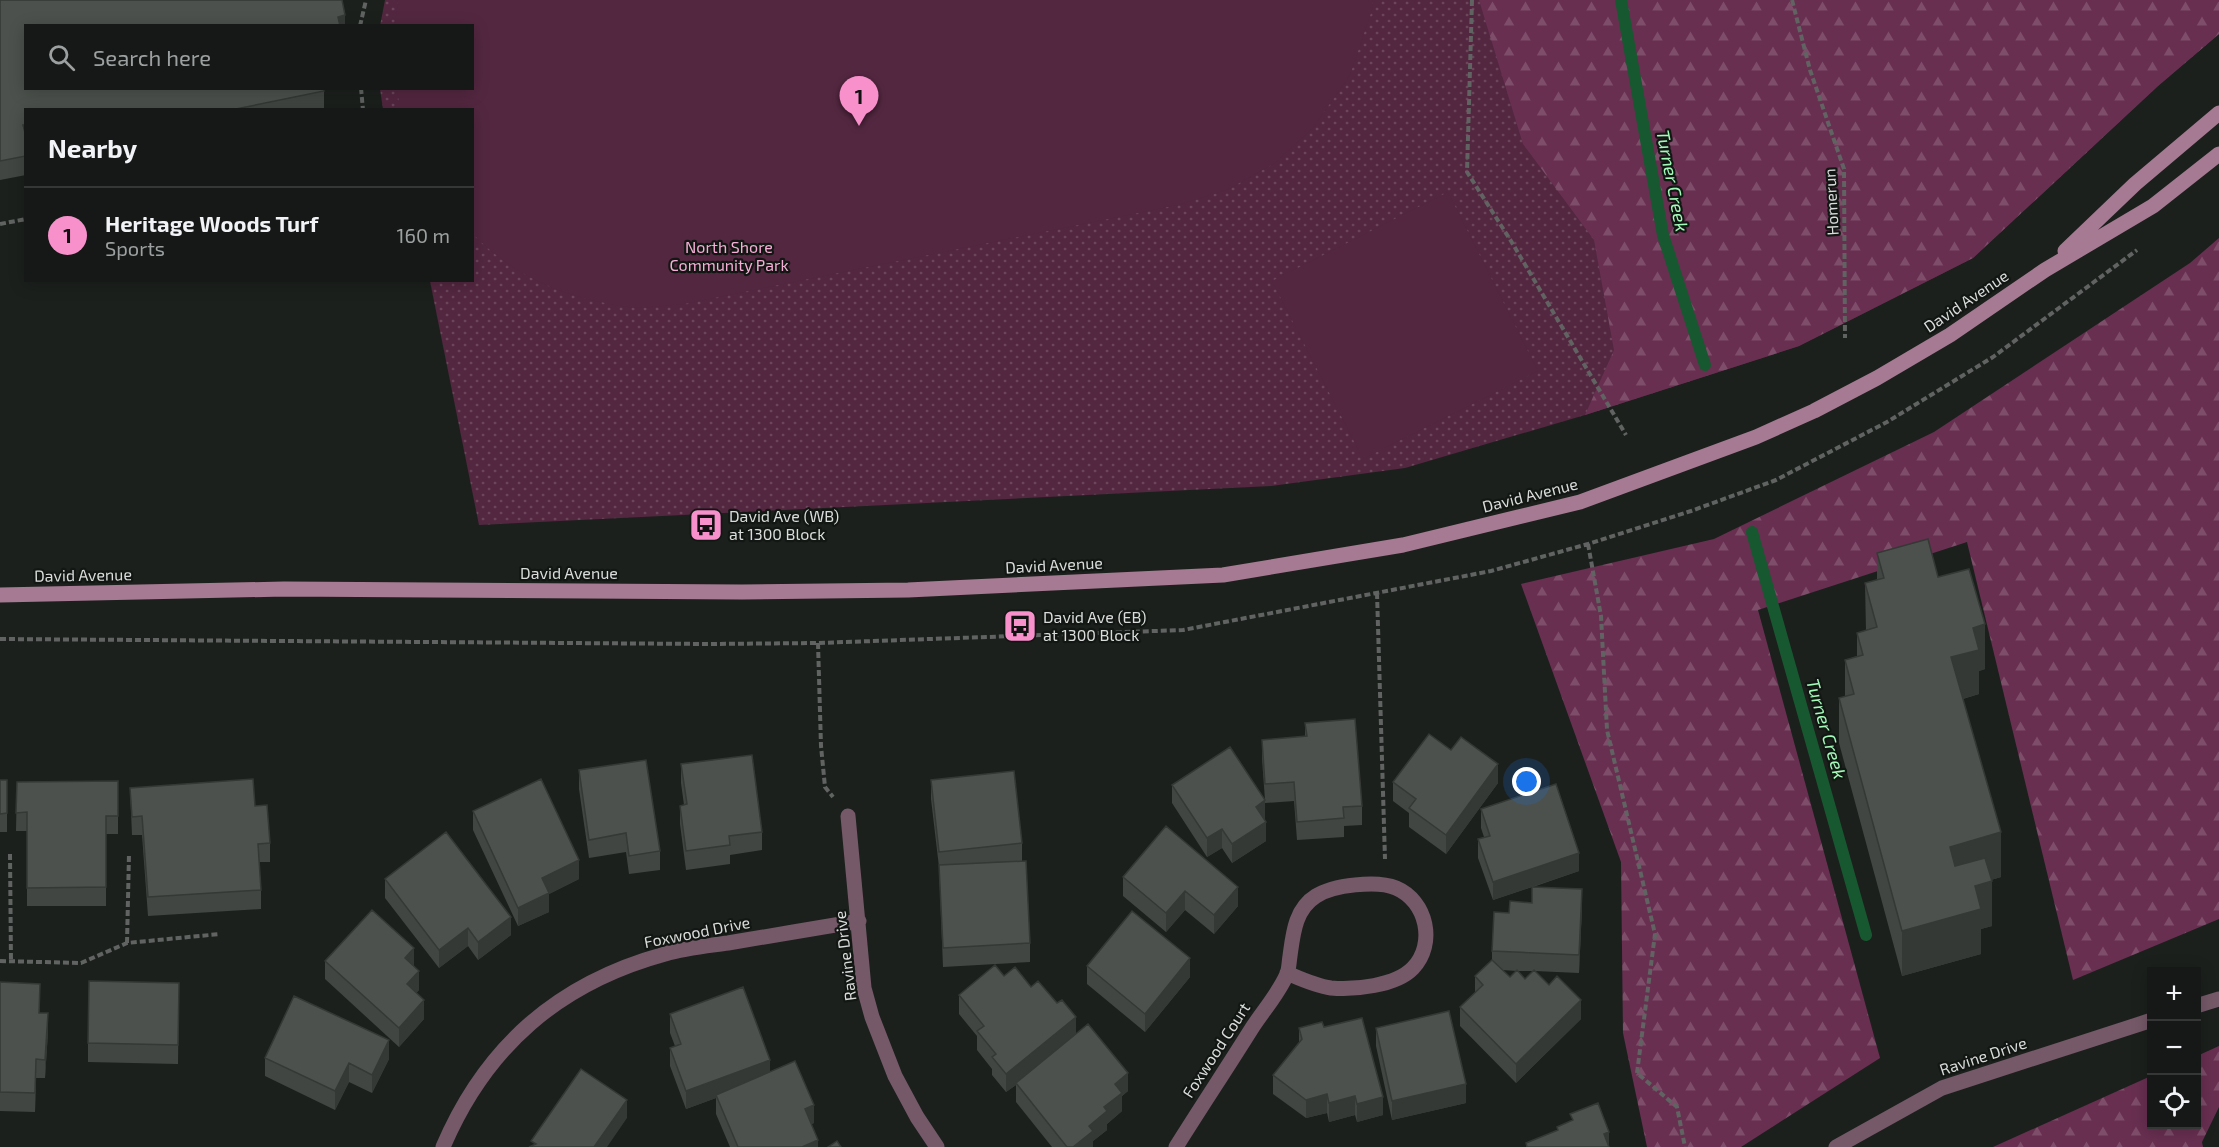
<!DOCTYPE html>
<html lang="en">
<head>
<meta charset="utf-8">
<style>
  :root { --surface:#151816; --page:#1e211f; --text:#f1f3f6; --muted:#9da0a1; --line:#343735; --accent:#f890cb }
  body { margin:0; font-family:"Exo 2",sans-serif; background:var(--page); color:var(--text) }
  .controls { position:absolute; right:18px; bottom:18px; display:grid; overflow:hidden; border-radius:0px; box-shadow:0 3px 15px #0003 }
  .controls button { width:54px; height:54px; display:grid; place-items:center; padding:0; border:0; border-bottom:2px solid var(--line); background:var(--surface); color:var(--text); font:30px sans-serif }
  .you { position:absolute; left:1527px; top:782px; width:21px; height:21px; margin:-15px; border:4px solid #fff; border-radius:50%; background:#1a73e8; box-shadow:0 0 0 9px #1a73e833 }
  .badge { display:grid; place-items:center; width:39px; height:39px; border-radius:50%; background:var(--accent); color:#111; font-size:20px; font-weight:700 }
  .pin { position:absolute; translate:-50% -50px; filter:drop-shadow(0 2px 3px #0008) }
  .pin::after { content:''; position:absolute; top:32px; width:21px; height:18px; background:inherit; clip-path:polygon(0 0,100% 0,50% 100%) }
  .list { margin:0; padding:0; list-style:none }
  h2 { display:flex; justify-content:space-between; align-items:center; height:78px; margin:0; padding:0 24px; font-size:26px }
  h2 small { font-size:20px; font-weight:400; color:var(--muted) }
  .list li { display:grid; grid-template-columns:39px 1fr auto; gap:18px; align-items:center; box-sizing:border-box; height:96px; padding:0 24px; border-top:2px solid var(--line) }
  .list b { display:block; font-size:22px; white-space:nowrap }
  .list p { margin:0; font-size:20px; white-space:nowrap; color:var(--muted) }
  .list em { font-size:20px; font-style:normal; color:var(--muted) }
  .icon { flex:none; width:33px; height:33px; fill:none; stroke:currentColor; stroke-width:2; stroke-linecap:round; stroke-linejoin:round }
  .map { position:relative; flex:none; width:2219px; height:1147px; overflow:hidden }
  .search { position:absolute; background:var(--surface); box-shadow:0 3px 15px #0003; left:24px; top:24px; width:450px; height:66px; display:flex; align-items:center; gap:15px; box-sizing:border-box; padding:0 21px; border-radius:0px; color:var(--muted); font-size:22px }
  .panel { position:absolute; background:var(--surface); box-shadow:0 3px 15px #0003; left:24px; top:108px; width:450px; height:174px; border-radius:0px }
  .map>svg:first-child { display:block }
</style>
</head>
<body>
<div class="map">
<svg width="2219" height="1147" viewBox="0 0 2219 1147">
  <defs>
    <pattern id="grass-dots" width="8" height="8" patternUnits="userSpaceOnUse" patternTransform="scale(1.5)"><rect width="8" height="8" fill="#532740"/><path d="M2 2h.1M6 6h.1" fill="none" stroke="#6b465b" stroke-width="1.8" stroke-linecap="round"/></pattern>
    <pattern id="forest-firs" width="22" height="20" patternUnits="userSpaceOnUse" patternTransform="scale(1.5)"><rect width="22" height="20" fill="#682f51"/><path d="M5 1l3.5 6h-7zM16 11l3.5 6h-7z" fill="#7d4d69"/></pattern>
  </defs>
  <rect width="100%" height="100%" fill="#1c201d"/>
  <path fill="url(#grass-dots)" d="M385,0h1834v34l-61,52 -185,172 -174,88 -214,69 -180,53 -134,18 -792,39 -49,-244 42,-1v-170l-89,-1 -3,-20 92,-1v-62h-92z"/>
  <path fill="url(#forest-firs)" d="M1479,0h740v34l-61,52 -185,172 -174,88 -214,69 29,-65 -20,-110 -71,-96z
    M2219,238v681l-146,61 -106,-438 -209,68 122,448 -139,89h-94l-24,-114 -2,-171 -100,-278 193,-45 220,-107 256,-169z
    M2219,1046v61l-17,35 1,5h-210l158,-71 1,48h44l1,-68z"/>
  <path fill="#532740" d="M398,0h975l-1,10 -22,65 -37,53 -38,35 -48,27 -49,15 -494,99c-18,1 -38,5 -55,3 -60,-8 -114,-29 -156,-73l-1,-124 -71,-1 -5,-20 76,-1v-62l-77,-1z
    M1448,192l90,179 -175,88 -91,-178z"/>
  <g fill="none" stroke-linecap="round" stroke-linejoin="round">
    <path stroke="#185830" stroke-width="12" d="M1621,0l42,235 42,130
      M1752,532l114,403"/>
    <path stroke="#606361" stroke-width="4" stroke-dasharray="6 3" stroke-linecap="butt" d="M1472,0l-5,172 44,69 115,194
      M1792,0l18,70 34,99 1,169
      M360,26l6,-26
      M361,88l2,22
      M0,224l26,-5
      M1588,544l13,72 6,114 48,204 -18,139 40,34 8,40
      M1377,593l8,266
      M0,639l709,5 109,-1 365,-13 308,-59 97,-27 103,-33 85,-31 111,-58 106,-65 144,-107
      M818,643l3,103 4,41 8,10
      M10,854l1,107
      M127,943l2,-89
      M0,961l81,2 46,-20 93,-9"/>
    <path stroke="#755968" stroke-width="15" d="M848,816l16,172 8,29 23,59 22,41 20,30
      M2196,1006l23,-7
      M443,1147c43,-101 116,-164 222,-193 20,-6 42,-8 63,-11 44,-7 87,-15 131,-22
      M1176,1147c25,-40 51,-79 76,-119 11,-17 27,-35 35,-54 2,-5 2,-12 3,-18 3,-22 5,-47 26,-60 17,-11 61,-16 80,-8 31,13 40,56 17,80 -17,18 -59,22 -82,20 -15,-2 -30,-9 -44,-15
      M1836,1147l106,-59 210,-68"/>
    <path stroke="#a67a92" stroke-width="15" d="M2065,251l70,-67 84,-71
      M0,595l284,-6 458,3 166,-2 315,-15 180,-30 177,-43 176,-65 58,-26 63,-33 73,-43 95,-65 108,-64 66,-52"/>
  </g>
  <path fill="#414642" fill-rule="evenodd" d="M0,0l345,26h-319l298,65v19h-298v65l-26,5z
    M1877,553l61,24 47,92 -6,2v23l-16,5 38,178 -10,3 1,46 -11,3v25l-79,22 -63,-233v-45l6,-1v-37l12,-4v-23l9,-2 -1,-48 12,-3z
    M1305,723l57,83v19l-18,1v11l-47,3 -3,-39 -29,2v16l-1,1 2,21 -34,22 -10,-15 -15,9 -35,-54v-18l93,15 -3,-41v-19l43,-4z
    M681,764l81,68v18l-32,5v9l-44,6 -6,-46v-18l4,-1 -3,-22z
    M579,770l81,81v19l-31,4 -3,-22 -37,6 -10,-69z
    M0,780h7v52h-7z
    M931,780l91,63v18l8,82v19l-87,5 -4,-100 -8,-68z
    M118,781v53h-12v72h-79v-75h-11l1,-49z
    M1393,782l105,1 -52,71 -37,-27v-14l-16,-12z
    M130,788l125,18 15,37v19h-11l2,28v19l-113,7 -6,-81h-10z
    M1481,809l98,62 -46,16 49,21 -3,65 -44,-2 46,48 -65,64 -56,-57v-19l15,-14v-17l17,-16v-9l17,-38 23,-10v-16l-39,13 -15,-42v-19l6,-2 -3,-9zM1502,970l15,1 -7,6zM1517,971h16l-8,8z
    M473,811l106,68 -30,15v18l-31,14 -45,-96z
    M1166,826l72,80 -24,28 -29,-24 -19,22 -43,-36v-19z
    M385,879l126,56 -33,25 -10,-14 -29,22 -54,-70z
    M325,961l89,5 5,24 -3,3 8,26 -25,28 -74,-68z
    M1087,966l103,11 -45,55 -58,-48z
    M1004,976l27,11 97,104 -6,5v15l-15,13v6l-14,11v6h-41l-36,-45v-17l-10,7 -14,-17v-6l-15,-19v-14l-18,-22v-19z
    M0,982l39,31 9,19 -3,46h-9l-1,34 -35,-1z
    M179,983l-1,81 -90,-2v-19z
    M670,1014l100,58 44,51 -3,1 7,23h-88l-14,-33v-16l-30,11 -16,-43v-18l5,-2 -5,-13z
    M1299,1028l84,87 -26,7 -2,-7 -26,7 -2,-9 -21,5 -33,-24v-19l26,-32z
    M1376,1028l90,75 -74,17 -16,-74z
    M265,1058l124,1 -17,34 -23,-11 -14,28 -70,-34z"/>
  <path fill="#353936" d="M345,15v11h-7v-9z
    M1985,624v45l-6,2v23l-28,8v-45l22,-29z
    M1498,764v19l-52,71v-19z
    M1265,800v19l-9,6v-18z
    M1266,822v19l-34,22v-19z
    M1222,829v19l-15,9v-19z
    M2001,832v45l-51,15v-45z
    M1579,853v18l-86,29v-18z
    M579,860v19l-30,15v18l-31,14v-18l24,-30z
    M1992,881v45l-11,3v25l-79,22v-45l73,-45z
    M1238,887v19l-24,28v-19z
    M1582,889v19l-3,65v-18z
    M1185,891v19l-19,22v-19z
    M511,917v18l-33,25v-18z
    M468,928v18l-29,22v-18z
    M414,948v19l-9,-9z
    M1190,958v19l-45,55v-18z
    M419,971v19l-12,13v-19z
    M424,1000v19l-25,28v-19z
    M1581,1000v19l-65,64v-19z
    M48,1013v19l-3,46v-18z
    M1076,1017v19l-60,47v2l-10,7v-18z
    M389,1040v19l-17,34v-18z
    M36,1059v19l-1,34v-19z
    M770,1060v18l-54,17v3l-30,11v-18z
    M349,1063v19l-14,28v-19z
    M1128,1073v18l-6,5v15l-15,13v6l-14,11v6h-20l31,-40 11,-23z
    M1466,1084v19l-74,17v-19z
    M1327,1094v19l-21,5v-18z
    M1355,1096v19l-26,7v-19z
    M1383,1097v18l-26,7v-18z
    M627,1100v18l-20,29h-13z
    M814,1105v18l-9,5v-19z
    M1609,1132v15l-5,-13z
    M818,1140v7h-16z"/>
  <path fill="#4c514d" stroke="#353936" stroke-width="1.5" d="M0,0h342l3,15 -7,2 2,9h-314v62h297l1,3 -93,19h-205v15h-3l3,11v20l-26,5z
    M1928,539l10,38 31,-8 16,55 -12,4 6,22 -28,7 50,175 -51,15 5,19 30,-8 7,23 -17,5 6,23 -79,22 -63,-233 15,-4 -9,-34 18,-5 -6,-22 20,-6 -12,-44 19,-5 -7,-25z
    M1355,719l7,87 -19,1 1,11 -47,4 -3,-40 -29,2 -3,-44 45,-4 -2,-13z
    M1429,734l22,16 10,-13 37,27 -52,71 -37,-27 7,-9 -23,-17z
    M1230,747l35,53 -9,7 10,15 -34,22 -10,-15 -15,9 -35,-53z
    M752,755l10,77 -33,4 1,9 -44,6 -6,-45 7,-2 -6,-40z
    M646,760l14,91 -31,5 -3,-23 -37,7 -10,-70z
    M1014,771l8,72 -83,9 -8,-72z
    M253,779l2,27 12,-1 3,38 -12,1 3,46 -113,7 -6,-81 -10,1 -2,-29z
    M541,779l38,81 -37,18 7,15 -31,15 -45,-97z
    M0,780h7v33l-7,1z
    M118,781v35h-12v71l-79,1v-76l-11,1 1,-31z
    M1556,784l23,69 -86,29 -15,-43 12,-3 -9,-27z
    M1166,826l72,61 -24,28 -29,-24 -19,22 -43,-36z
    M446,832l65,85 -33,25 -10,-14 -29,22 -54,-71z
    M1026,861l4,82 -87,5 -4,-83z
    M1532,887l50,2 -3,66 -87,-4 2,-39 15,1 1,-12 22,2z
    M372,910l42,38 -9,10 14,13 -12,13 17,16 -25,28 -74,-67z
    M1132,911l58,47 -45,56 -58,-48z
    M1492,960l18,17 7,-7 8,9 9,-9 15,15 8,-9 24,24 -65,64 -56,-57 23,-22 -8,-9z
    M995,965l9,11 11,-9 16,20 7,-6 19,22 5,-3 14,17 -70,57 -14,-17 4,-3 -19,-23 7,-5 -25,-31z
    M89,981l90,2 -1,62 -90,-2z
    M0,982l40,2 -1,29h9l-3,47 -9,-1 -1,34 -35,-1z
    M743,987l27,73 -84,31 -16,-43 11,-4 -11,-30z
    M294,996l95,44 -17,35 -23,-12 -14,28 -70,-33z
    M1449,1011l17,73 -74,17 -16,-73z
    M1362,1018l21,79 -26,7 -2,-8 -26,7 -2,-9 -21,6 -33,-25 29,-36 -3,-11 23,-6 2,5z
    M1088,1024l40,49 -13,11 7,9 -18,14 3,4 -18,15 4,5 -20,16h-6l-51,-64z
    M795,1061l19,44 -9,4 13,31 -16,7h-64l-22,-52z
    M581,1069l46,31 -33,47h-65l7,-3 -5,-3z
    M1598,1103l11,29 -5,2 5,13h-82l-1,-4 32,-13 -1,-3 16,-7 -3,-6z
    M837,1141l4,6h-13z"/>
  <defs>
    <g id="bus-square" transform="scale(1.725)"><rect x="-9" y="-9" width="18" height="18" rx="4" fill="#f890cb" stroke="#131714"/><path d="M-5-6H5V4H4V6H2V4H-2V6H-4V4H-5ZM-3.5-4V0h7V-4ZM-3.5 1.2v1.5H-2V1.2ZM2 1.2v1.5H3.5V1.2Z" fill="#111"/></g>
  </defs>
  <g fill-rule="evenodd">
    <use href="#bus-square" x="706" y="525"/>
    <use href="#bus-square" x="1020" y="626"/>
  </g>
  <g text-anchor="middle" stroke-width="4.5" stroke-linejoin="round" paint-order="stroke">
    <g font-size="16" fill="#d9dcda" stroke="#131714">
      <text transform="translate(1831 202) rotate(-93)" y="6">Homerun</text>
      <text transform="translate(1966 301) rotate(-34)" y="6">David Avenue</text>
      <text transform="translate(1530 495) rotate(-14)" y="6">David Avenue</text>
      <text transform="translate(1054 565) rotate(-3)" y="6">David Avenue</text>
      <text x="569" y="579">David Avenue</text>
      <text transform="translate(83 575) rotate(-1)" y="6">David Avenue</text>
      <text transform="translate(697 932) rotate(-11)" y="6">Foxwood Drive</text>
      <text transform="translate(845 956) rotate(-97)" y="6">Ravine Drive</text>
      <text transform="translate(1216 1050) rotate(-57)" y="6">Foxwood Court</text>
      <text transform="translate(1983 1056) rotate(-18)" y="6">Ravine Drive</text>
    </g>
    <g font-size="16" fill="#f7aed6" stroke="#131714">
      <text x="729" y="253">North Shore<tspan x="729" dy="18">Community Park</tspan></text>
    </g>
    <g font-size="16" fill="#d9dcda" stroke="#131714" text-anchor="start">
      <text x="729" y="522">David Ave (WB)<tspan x="729" dy="18">at 1300 Block</tspan></text>
      <text x="1043" y="623">David Ave (EB)<tspan x="1043" dy="18">at 1300 Block</tspan></text>
    </g>
    <g font-size="18" font-style="italic" fill="#a3fbba" stroke="#131714">
      <text transform="translate(1672 181) rotate(79)" y="6">Turner Creek</text>
      <text transform="translate(1826 729) rotate(74)" y="6">Turner Creek</text>
    </g>
  </g>
</svg>
<div class="controls">
<button>+</button>
<button>−</button>
<button><svg class="icon" aria-label="locate" viewBox="0 0 24 24"><circle cx="12" cy="12" r="6"/><path d="M12 2v4M12 18v4M2 12h4M18 12h4"/></svg></button>
</div>
<div class="you"></div>
<div class="pin badge" style="left:859px;top:126px">1</div>
<div class="search"><svg class="icon" aria-label="search" viewBox="0 0 24 24"><circle cx="10" cy="10" r="6"/><path d="M15 15l6 6"/></svg>Search here</div>
<section class="panel">
<h2>Nearby<small></small></h2>
<ul class="list">
<li><span class="badge">1</span><div><b>Heritage Woods Turf</b><p>Sports</p></div><em>160 m</em></li>
</ul>
</section>
</div>
</body>
</html>
